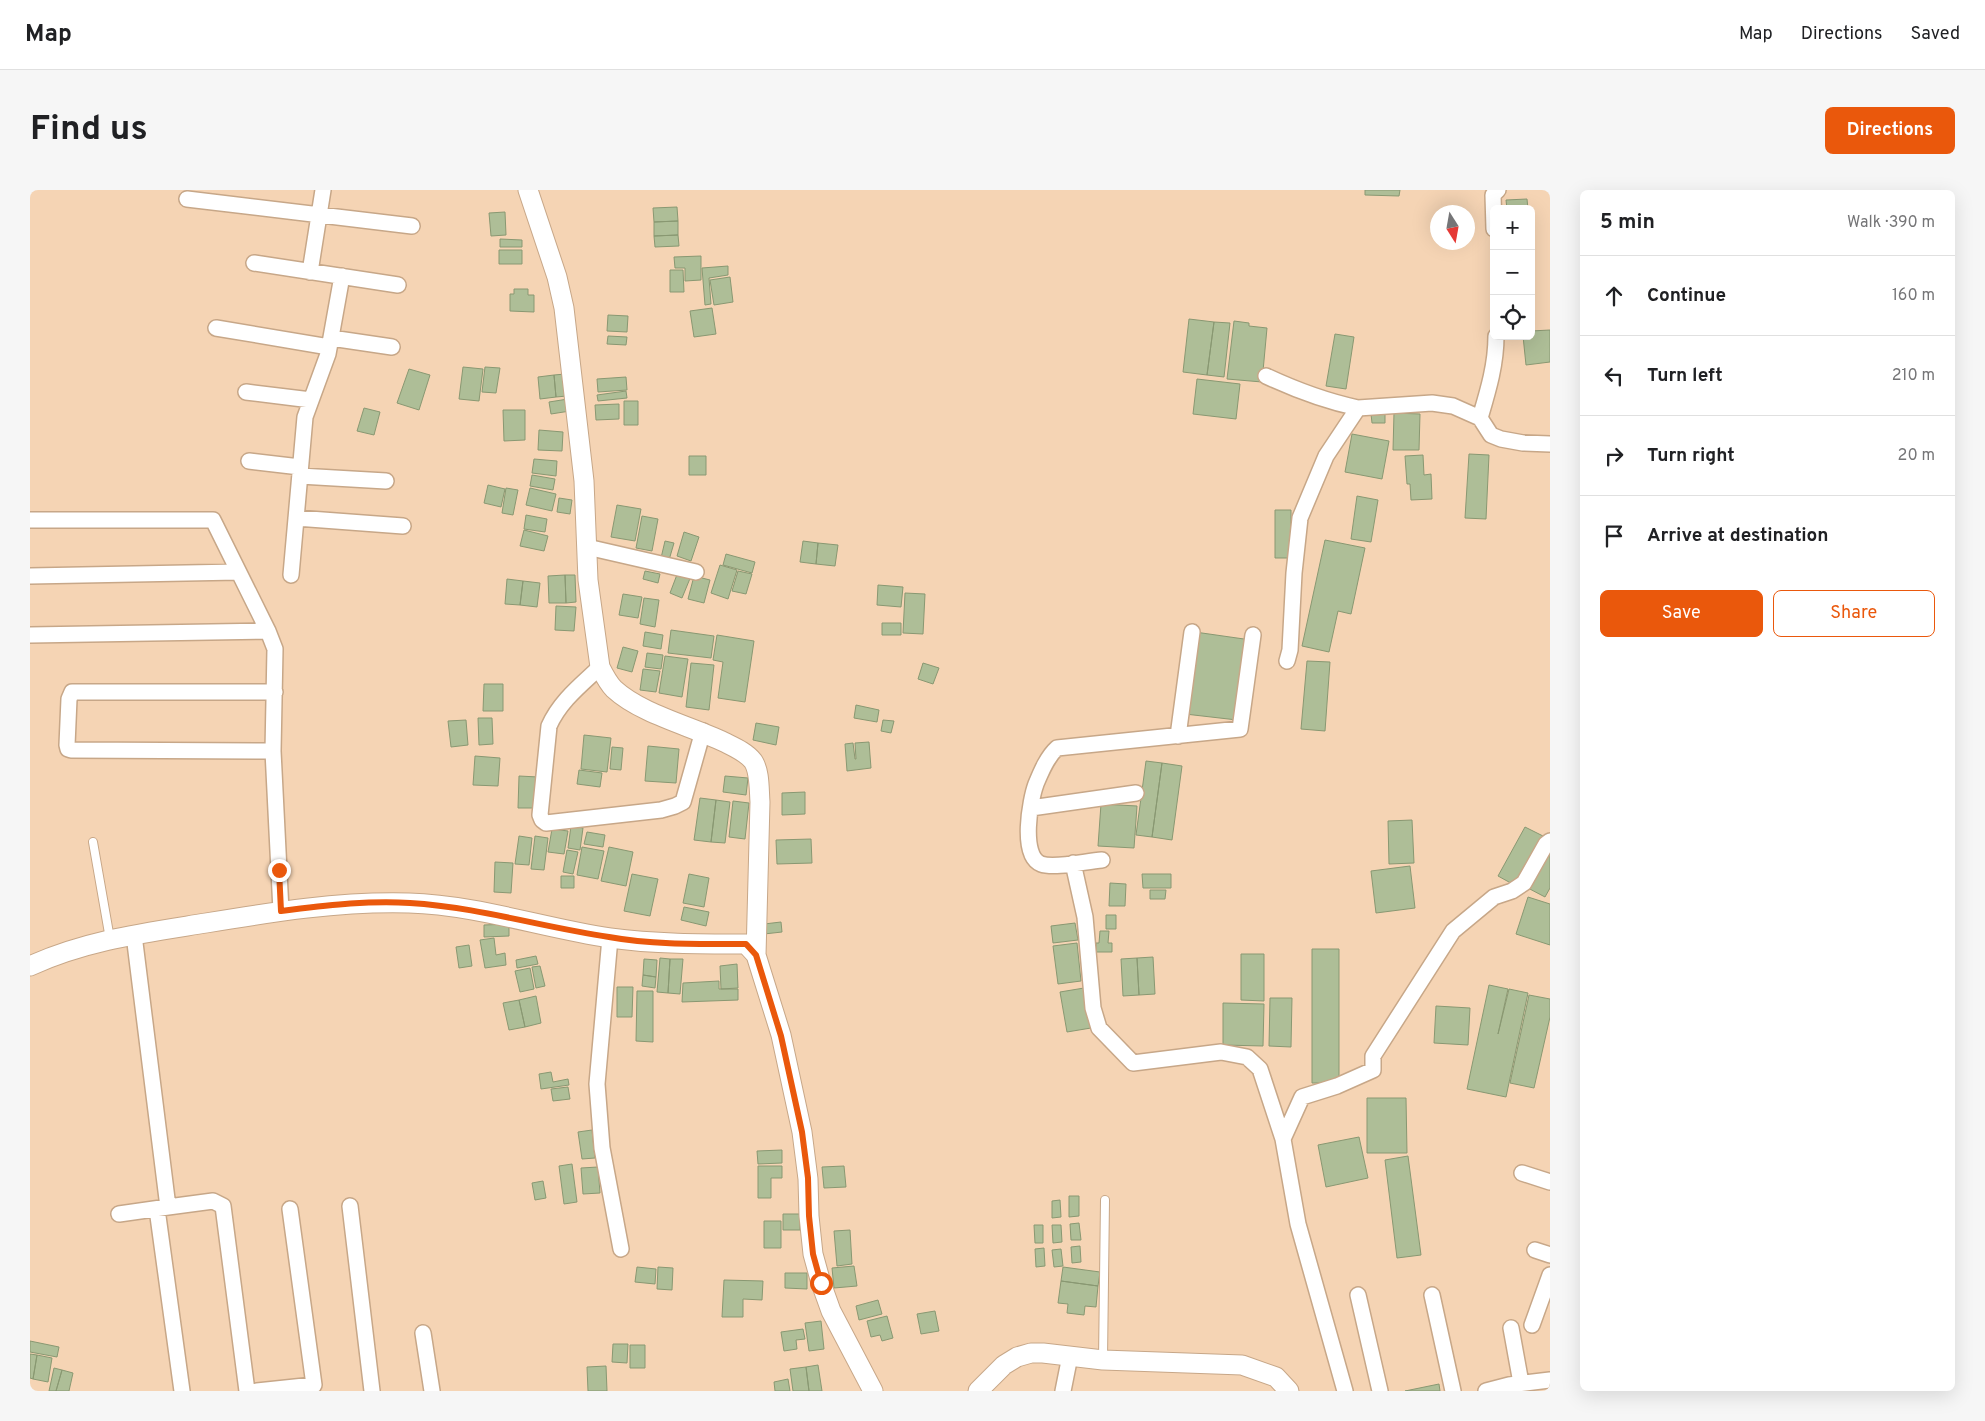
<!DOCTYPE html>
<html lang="en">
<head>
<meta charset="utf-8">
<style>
  :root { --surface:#fff; --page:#f6f6f6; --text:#202124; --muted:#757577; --line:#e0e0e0; --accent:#ea580c }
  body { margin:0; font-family:Overpass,sans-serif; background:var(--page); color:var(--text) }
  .controls { position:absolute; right:15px; top:15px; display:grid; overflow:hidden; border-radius:8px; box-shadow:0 5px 20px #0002 }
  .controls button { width:45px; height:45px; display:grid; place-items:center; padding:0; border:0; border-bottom:1px solid var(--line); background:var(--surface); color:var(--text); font:25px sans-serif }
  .compass { position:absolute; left:1400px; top:15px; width:45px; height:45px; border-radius:50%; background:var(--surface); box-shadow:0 5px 20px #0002; rotate:169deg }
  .stop { position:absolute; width:15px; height:15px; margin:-11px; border:4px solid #ea580c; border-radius:50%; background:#fff }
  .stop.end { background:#ea580c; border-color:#fff; box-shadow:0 1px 5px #0008 }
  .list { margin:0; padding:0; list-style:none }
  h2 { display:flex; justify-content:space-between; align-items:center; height:65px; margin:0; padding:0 20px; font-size:21px }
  h2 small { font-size:16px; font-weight:400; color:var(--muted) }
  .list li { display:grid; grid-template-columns:32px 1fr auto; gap:15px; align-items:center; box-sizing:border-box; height:80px; padding:0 20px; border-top:1px solid var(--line) }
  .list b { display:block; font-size:19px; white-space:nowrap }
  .list em { font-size:16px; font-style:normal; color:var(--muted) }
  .actions { display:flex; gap:10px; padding:15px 20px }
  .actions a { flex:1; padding:11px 0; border:1px solid var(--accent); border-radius:8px; text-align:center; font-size:18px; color:var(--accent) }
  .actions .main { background:var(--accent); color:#fff }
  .icon { flex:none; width:28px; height:28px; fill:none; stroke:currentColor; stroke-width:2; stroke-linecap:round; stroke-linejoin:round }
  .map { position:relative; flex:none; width:1520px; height:1201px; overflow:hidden; border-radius:8px }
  header { display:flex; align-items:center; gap:30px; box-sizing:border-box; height:70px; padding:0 25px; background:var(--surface); border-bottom:1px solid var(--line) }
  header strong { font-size:24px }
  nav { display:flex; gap:28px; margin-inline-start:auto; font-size:18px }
  .intro { display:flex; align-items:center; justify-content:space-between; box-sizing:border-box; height:120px; padding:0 30px }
  h1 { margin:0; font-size:35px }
  .button { padding:12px 22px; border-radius:8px; background:var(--accent); color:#fff; font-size:18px; font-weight:700 }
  main { display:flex; gap:30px; padding:0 30px }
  aside { flex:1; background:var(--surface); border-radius:8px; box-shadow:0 5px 20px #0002 }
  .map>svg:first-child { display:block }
</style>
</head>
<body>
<header>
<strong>Map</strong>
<nav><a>Map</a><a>Directions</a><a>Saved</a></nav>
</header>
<div class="intro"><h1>Find us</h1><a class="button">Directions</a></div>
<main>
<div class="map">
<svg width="1520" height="1201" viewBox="0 0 1520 1201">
  <rect width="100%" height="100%" fill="#f5d4b4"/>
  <path fill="#aebe97" stroke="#899872" d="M1335,0h35l-1,6 -34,-1z
    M1497,9l1,10h-21l-1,-9z
    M647,17l1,14 -24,1 -1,-14z
    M475,22l1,23 -15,1 -2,-23z
    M648,31v14l-24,1v-14z
    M648,45l1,11 -24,1 -1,-11z
    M470,49l22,1v7h-22z
    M469,60h23v14h-23z
    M671,66v24l-16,1v-13h-10l-1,-11z
    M698,76v9l-19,3 2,26 -6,1 -3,-37z
    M640,80h13l1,22h-14z
    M700,87l3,25 -19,3 -4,-25z
    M484,99h14v6h6v17l-24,-1v-17h4z
    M682,118l4,26 -22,3 -4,-26z
    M578,125l20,1 -1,16 -20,-1z
    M1159,129l25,3 -7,53 -24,-3z
    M1204,131l15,2v3l18,2 -5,54 -35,-3z
    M1184,132l16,1 -6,54 -17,-2z
    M1520,140v32l-24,3 -3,-29h8v-5z
    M1305,144l19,3 -8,52 -20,-3z
    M578,146l19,1 -1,8 -19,-1z
    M433,177l20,2 -4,32 -20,-2z
    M455,177l15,1 -4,25 -14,-1z
    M379,179l21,6 -11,35 -22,-7z
    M535,184l2,22 -11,1 -2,-22z
    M524,185l2,22 -16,2 -2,-22z
    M596,187l1,13 -29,2 -1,-13z
    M1167,189l43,5 -4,35 -43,-5z
    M596,201l1,7 -29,3 -1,-6z
    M538,209l2,12 -19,3 -2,-12z
    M594,211h14v24h-14z
    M589,214v15l-23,1 -1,-15z
    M334,218l16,4 -6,23 -17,-4z
    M473,220h22v30l-21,1z
    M1355,223v10h-13l-1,-9z
    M1364,223l26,1 -1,36h-26z
    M509,240l24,2 -1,19 -24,-1z
    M1322,244l37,7 -7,38 -37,-7z
    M1439,264l20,1 -3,64 -21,-1z
    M1393,265l1,20 7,-1 1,25 -21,1 -1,-16h-3l-2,-28z
    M659,266h17v19h-17z
    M504,269l23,2 -1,15 -24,-3z
    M502,285l23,4 -2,11 -23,-4z
    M458,295l17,4 -4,18 -17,-4z
    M476,298l12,2 -5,25 -11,-2z
    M500,298l26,6 -4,17 -26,-6z
    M1327,306l21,4 -7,42 -20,-3z
    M529,308l13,2 -2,14 -13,-2z
    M587,315l24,4 -6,32 -24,-4z
    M1245,320h16v48h-16z
    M496,325l21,4 -2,13 -21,-3z
    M612,326l16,3 -6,32 -16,-3z
    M494,340l24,6 -4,15 -24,-5z
    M654,342l15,5 -8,24 -14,-5z
    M1295,350l40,8 -14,66 -13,-3 -9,41 -27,-6z
    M635,351l9,2 -5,17 -8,-2z
    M773,351l15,2 -2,21 -16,-2z
    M788,353l20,2 -3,21 -19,-2z
    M696,364l29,8 -3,11 -29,-8z
    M690,375l17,5 -9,29 -17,-6z
    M615,381l15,3 -2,9 -15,-4z
    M708,381l14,3 -6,20 -14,-3z
    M648,382l13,4 -9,22 -12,-5z
    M535,385h10l1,27 -10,1z
    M535,385l1,28h-17l-1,-27z
    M664,386l16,4 -6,23 -16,-4z
    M477,389l16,2 -3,24 -15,-1z
    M493,391l17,2 -3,24 -17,-2z
    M848,395l25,2 -2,20 -24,-2z
    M875,403l20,1 -2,40 -20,-1z
    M593,404l19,3 -4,21 -19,-3z
    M614,408l15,2 -4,27 -15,-3z
    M526,416l20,1 -2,24 -19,-1z
    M852,433h19v12h-19z
    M641,440l43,6 -3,22 -43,-5z
    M615,442l18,3 -2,14 -18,-3z
    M1165,442l49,7 5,6 -12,75 -52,-6z
    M687,445l37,6 -9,61 -27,-4 5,-36 -10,-2z
    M593,457l15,4 -6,21 -15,-4z
    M617,463l16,2 -2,14 -16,-2z
    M635,466l23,3 -6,38 -23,-4z
    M1277,471l23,1 -5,69 -24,-2z
    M661,473l23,2 -5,45 -23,-3z
    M893,473l16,5 -6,16 -15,-5z
    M613,479l17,2 -4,21 -16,-2z
    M454,494h19v27h-20z
    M826,515l23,5 -2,12 -23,-4z
    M448,528h14l1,26 -14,1z
    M436,530l2,25 -17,2 -3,-26z
    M853,530l11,1 -3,12 -10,-2z
    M726,533l23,4 -3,18 -23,-5z
    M554,545l27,3 -4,34 -26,-3z
    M839,552l2,26 -24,3 -2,-27 8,-1 2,16h1l-1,-16z
    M618,556l31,3 -3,34 -31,-2z
    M582,557l11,1 -2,22 -11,-1z
    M445,566l25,2 -2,28 -25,-1z
    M1116,571l16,2 -10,74 -16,-2z
    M1132,573l20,3 -10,74 -20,-3z
    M549,580l23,3 -2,14 -23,-3z
    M489,586l19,1 -1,31h-19z
    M695,586l23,2 -2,17 -23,-3z
    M775,602v22l-23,1v-22z
    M670,608l16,2 -5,42 -17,-2z
    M686,610l14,2 -5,41 -14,-1z
    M703,611l16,2 -4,36 -16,-2z
    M1071,614l36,2 -3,42 -36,-2z
    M1382,630l2,43 -25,1 -1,-43z
    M541,636l12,2 -3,22 -12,-2z
    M1495,637l20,10 -27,50 -20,-11z
    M522,639l16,2 -4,23 -16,-2z
    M557,642l18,3 -2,12 -19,-3z
    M489,646l13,2 -3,27 -14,-1z
    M505,646l13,2 -4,32 -13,-1z
    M781,649l1,24 -35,1 -1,-24z
    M1520,656v42l-5,9 -19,-10z
    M552,657l22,4 -6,28 -21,-4z
    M579,657l24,5 -7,34 -25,-5z
    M537,660l11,2 -5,22 -10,-2z
    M465,672l18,1 -2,30 -17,-1z
    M1380,676l5,42 -39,5 -5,-42z
    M602,684l26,5 -8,37 -26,-5z
    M659,684l20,4 -5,29 -21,-4z
    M1112,684h29v14h-28z
    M531,686h13v12h-13z
    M1080,693l16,1 -1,22h-16z
    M1120,700h16l-1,9h-15z
    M1498,707l22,7v41l-34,-11z
    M654,717l25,5 -3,14 -25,-6z
    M1076,725h10v14h-10z
    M751,732l1,10 -18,2v-10z
    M1045,733l3,17 -25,3 -2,-17z
    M479,734v12l-25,1v-12z
    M1070,741h9l-1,12h4v9h-16v-9h3z
    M464,748l2,17 9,-2 1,12 -21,3 -5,-28z
    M1047,753l4,38 -23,3 -5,-38z
    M439,755l3,21 -13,2 -3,-21z
    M1282,759h27v134h-27z
    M1211,764h23v47l-23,-1z
    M506,766l2,8 -21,4 -1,-8z
    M1123,767l2,37 -16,1 -2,-37z
    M630,768l10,1 -2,34 -11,-1z
    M1107,768l2,37 -16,1 -2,-37z
    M614,769l13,1 -1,17 -13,-2z
    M640,769h13l-3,35 -12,-1z
    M707,774l1,24 -17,1 -1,-23z
    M510,776l5,20 -9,2 -4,-21z
    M500,778l4,21 -14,3 -5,-21z
    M613,785l13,2 -1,11 -13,-2z
    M689,791v8h19v11l-56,2 1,-19z
    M1459,795l19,4 -10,45 11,-45 19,4 -22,104 -39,-8z
    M587,797h16l-1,30h-15z
    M1054,798l7,40 -24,4 -7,-40z
    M607,801h16v51l-17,-1z
    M1499,805l21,4v18l-16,71 -24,-5z
    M506,806l5,27 -16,4 -6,-27z
    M1240,808h22l-1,49 -22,-1z
    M489,810l6,27 -16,3 -6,-27z
    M1193,813l41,1 -1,42 -40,-1z
    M1406,816l34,2 -2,37 -34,-2z
    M521,882l2,10 15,-3 1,6 -28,4 -2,-15z
    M538,897l2,12 -17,2 -2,-12z
    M1337,908h39l1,55h-40z
    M562,940l3,28 -13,1 -4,-27z
    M1329,947l9,41 -42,9 -8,-42z
    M752,960v13l-24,1 -1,-13z
    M1378,966l13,99 -24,3 -12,-98z
    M542,974l5,38 -13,2 -5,-38z
    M728,976h24v12h-11v20h-13z
    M814,976l2,21 -22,1 -2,-21z
    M568,977l2,26 -17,1 -2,-26z
    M513,991l3,17 -11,2 -3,-17z
    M1039,1006h10v20l-10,1z
    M1030,1010l1,17 -9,1v-17z
    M753,1024h17v16h-17z
    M734,1031h17v27h-17z
    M1049,1033l2,17h-10l-1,-16z
    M1004,1035h9v18h-8z
    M1022,1035h9l1,17 -9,1z
    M820,1040l2,34 -15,2 -3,-35z
    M1050,1056l1,16 -9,1 -1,-16z
    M1014,1058l1,18 -9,1 -1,-18z
    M1031,1059l2,17 -9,1 -2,-17z
    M824,1076l3,20 -23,2 -2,-20z
    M607,1077l19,2 -1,15 -20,-2z
    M628,1077l15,1 -1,22 -15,-1z
    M1033,1077l37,5 -2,14 -37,-5z
    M755,1083h22v16l-22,-1z
    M694,1090l39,1 -1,19 -19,-1v18h-21z
    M1031,1091l37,5 -2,21 -11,-1 -1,9 -17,-2 1,-9 -10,-1z
    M848,1110l4,14 -23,6 -3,-14z
    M905,1121l4,20 -18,3 -4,-20z
    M857,1126l6,22 -11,3 -2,-6 -9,2 -4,-16z
    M791,1131l3,28 -15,2 -4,-28z
    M773,1139l2,10 -9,1 1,9 -13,2 -3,-19z
    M0,1151l29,6 -2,10 -27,-5z
    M583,1154h15l-1,19 -15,-1z
    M600,1155h15v23h-15z
    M0,1164l7,1 -4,24 -3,-1z
    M7,1165l15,3 -4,24 -15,-3z
    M788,1175l4,26h-13l-3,-24z
    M576,1176l1,25h-19l-1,-24z
    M776,1177l3,24h-16l-3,-22z
    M24,1178l8,2 -6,21h-7z
    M32,1180l11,3 -4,18h-13z
    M758,1189l2,12h-15l-1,-9z
    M1409,1194l1,7h-35z"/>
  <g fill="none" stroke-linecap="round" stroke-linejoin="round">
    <g stroke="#c7a788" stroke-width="10">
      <path id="service" d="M63,652l17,97
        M1073,1170l2,-160"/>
    </g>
    <g stroke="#c7a788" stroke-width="18">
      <path id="minor" d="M157,9l225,27
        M1464,39l-1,-34 5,-5
        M224,73l144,22
        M280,82l13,-82
        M186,138l113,19
        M301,148l61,9
        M1236,186c30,14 59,25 92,32
        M216,202l65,8
        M1450,228c8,-27 16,-53 16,-82
        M219,271l51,6
        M270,286l86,5
        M266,328l107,8
        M0,330h183l55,111 7,18 -2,102 8,160
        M557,357l109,25
        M261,385l14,-158 23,-63 14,-78
        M0,386l208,-4
        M0,445l238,-4
        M1257,471l3,-11 4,-77 6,-55 26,-62 32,-48 74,-5 21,3 27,12 11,17 10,4 22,4 27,1
        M570,477c-19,18 -40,34 -51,59l-9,89 2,5 4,3 115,-13 14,-4 8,-4 20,-71
        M1148,546l14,-104
        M243,561l-202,-1 -3,-1 -1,-4 2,-46 3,-7h203
        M1001,618l105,-15
        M1072,670c-16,1 -47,9 -61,4 -21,-8 -11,-64 -5,-80 5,-12 11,-27 21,-36l183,-19 13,-94
        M1043,673l12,54 8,91 6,20 34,35 88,-11 26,5 13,12 23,70 15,85 47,167
        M580,748l-13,146 5,64 19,101
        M1253,949l19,-42 35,-11 36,-16v-14l80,-125 41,-34 18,-6 12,-8 22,-39 4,-3
        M1492,983l28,9
        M320,1016l22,185
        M138,1017l45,-6 10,5 24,185
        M127,1019l25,182
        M89,1024l49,-7 -34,-272
        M1505,1060l15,5
        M1328,1105l22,96
        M1402,1105l21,96
        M1502,1135l18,-50
        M1481,1138l10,55
        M393,1143l9,58
        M227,1201l57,-6 -24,-176
        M1033,1201l7,-35
        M1456,1201l23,-6 41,-5"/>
    </g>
    <g stroke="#c7a788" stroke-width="21">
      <path id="tertiary" d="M498,0l29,87 7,31 20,173 4,99 12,87c4,8 8,16 14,22 27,25 77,37 110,53 10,5 22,10 29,19 7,10 6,29 7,41l-4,153
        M0,776c57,-26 114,-33 176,-43 67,-11 134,-22 203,-20 68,2 134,25 201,35 44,6 90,6 136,6l10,11 25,80 21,97 6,47 1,37 4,38 8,29 10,28 42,80
        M948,1201l26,-26 13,-8 14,-4h12l60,7 139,5 34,12 13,14"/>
    </g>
    <use href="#service" stroke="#fff" stroke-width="8"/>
    <use href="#minor" stroke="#fff" stroke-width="15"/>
    <use href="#tertiary" stroke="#fff" stroke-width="19"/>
  </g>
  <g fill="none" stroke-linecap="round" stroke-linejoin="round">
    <path stroke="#ea580c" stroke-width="6" d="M249,680l2,41c42,-5 86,-11 129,-8 67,4 132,24 199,34 44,8 91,7 137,7l10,11 25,81 21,96 6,46 1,38 4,38 8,29"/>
  </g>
</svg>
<div class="controls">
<button>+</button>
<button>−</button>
<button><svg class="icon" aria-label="locate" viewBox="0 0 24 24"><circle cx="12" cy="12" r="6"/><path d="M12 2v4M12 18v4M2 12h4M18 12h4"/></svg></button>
</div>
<svg class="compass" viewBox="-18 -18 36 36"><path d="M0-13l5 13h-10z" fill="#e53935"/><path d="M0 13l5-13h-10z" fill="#757577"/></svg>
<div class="stop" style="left:791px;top:1093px"></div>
<div class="stop end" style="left:249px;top:680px"></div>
</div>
<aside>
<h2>5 min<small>Walk · 390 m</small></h2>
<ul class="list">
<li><svg class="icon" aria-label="ahead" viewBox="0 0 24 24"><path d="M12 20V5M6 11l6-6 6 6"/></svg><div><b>Continue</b></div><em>160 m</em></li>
<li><svg class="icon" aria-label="left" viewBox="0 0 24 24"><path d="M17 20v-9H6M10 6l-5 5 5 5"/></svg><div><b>Turn left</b></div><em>210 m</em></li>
<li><svg class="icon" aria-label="right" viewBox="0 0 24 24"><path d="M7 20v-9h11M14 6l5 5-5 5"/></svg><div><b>Turn right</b></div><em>20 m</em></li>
<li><svg class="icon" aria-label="arrive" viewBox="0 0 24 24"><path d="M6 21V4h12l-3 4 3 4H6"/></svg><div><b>Arrive at destination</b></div></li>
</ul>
<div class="actions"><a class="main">Save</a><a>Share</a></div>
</aside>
</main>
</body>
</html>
